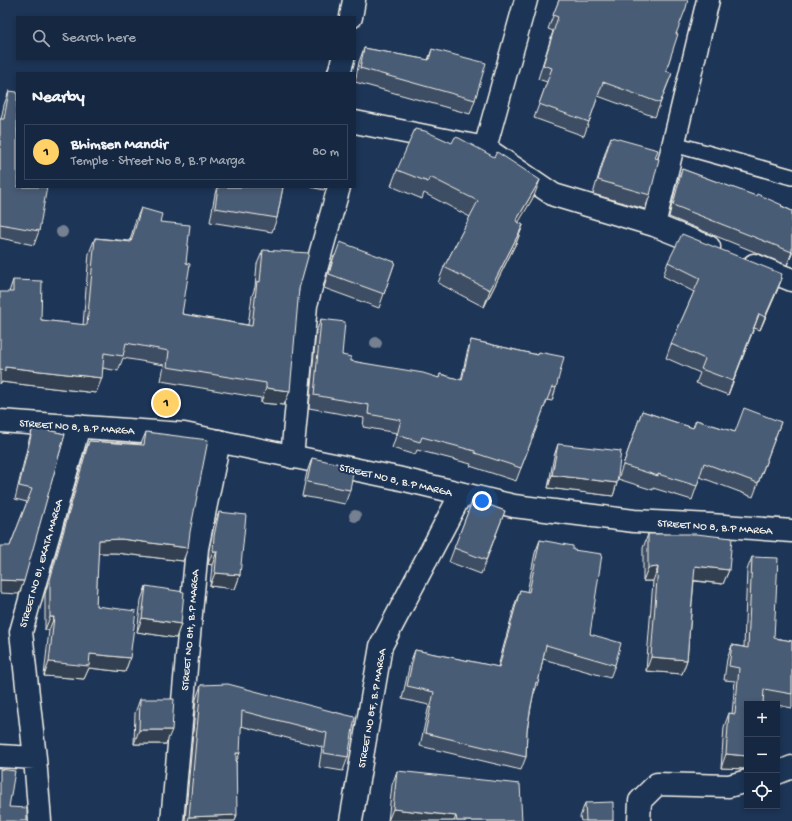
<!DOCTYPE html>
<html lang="en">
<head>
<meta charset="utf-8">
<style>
  :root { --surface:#162841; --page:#23344c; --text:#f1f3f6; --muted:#9ea6b1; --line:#35445a; --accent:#ffd166 }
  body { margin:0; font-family:"Gochi Hand",sans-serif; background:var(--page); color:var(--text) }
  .controls { position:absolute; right:12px; bottom:12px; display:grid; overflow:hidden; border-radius:0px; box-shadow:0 2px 6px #0003 }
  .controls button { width:36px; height:36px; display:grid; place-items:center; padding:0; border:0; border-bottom:1px solid var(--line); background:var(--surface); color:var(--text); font:20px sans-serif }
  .you { position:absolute; left:482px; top:501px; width:14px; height:14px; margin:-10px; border:3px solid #fff; border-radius:50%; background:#1a73e8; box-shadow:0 0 0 6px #1a73e833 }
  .badge { display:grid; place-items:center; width:26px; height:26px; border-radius:50%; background:var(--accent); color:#111; font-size:13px; font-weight:700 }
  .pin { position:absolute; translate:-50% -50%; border:2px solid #fff; box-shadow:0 1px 4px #0006 }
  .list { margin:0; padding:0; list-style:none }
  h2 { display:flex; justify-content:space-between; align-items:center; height:52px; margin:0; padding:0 16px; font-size:17px }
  h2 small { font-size:13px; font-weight:400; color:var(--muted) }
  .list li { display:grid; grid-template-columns:26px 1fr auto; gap:12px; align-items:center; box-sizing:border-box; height:56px; margin:0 8px 8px; padding:0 8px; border:1px solid var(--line); border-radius:0px }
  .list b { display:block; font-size:15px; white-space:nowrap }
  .list p { margin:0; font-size:13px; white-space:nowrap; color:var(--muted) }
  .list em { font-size:13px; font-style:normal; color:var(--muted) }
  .icon { flex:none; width:22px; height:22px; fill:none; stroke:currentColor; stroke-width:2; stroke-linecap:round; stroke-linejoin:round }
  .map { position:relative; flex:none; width:792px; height:821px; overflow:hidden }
  .search { position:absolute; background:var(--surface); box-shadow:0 2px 6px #0003; left:16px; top:16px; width:340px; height:44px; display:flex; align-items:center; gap:10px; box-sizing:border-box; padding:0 14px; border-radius:0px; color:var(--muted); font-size:15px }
  .panel { position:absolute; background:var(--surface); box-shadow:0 2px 6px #0003; left:16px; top:72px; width:340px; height:116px; border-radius:0px }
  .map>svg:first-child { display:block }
</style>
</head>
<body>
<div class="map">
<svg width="792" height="821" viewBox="0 0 792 821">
  <rect width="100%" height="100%" fill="#1d3557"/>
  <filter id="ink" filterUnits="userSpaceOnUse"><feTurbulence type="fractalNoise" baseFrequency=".025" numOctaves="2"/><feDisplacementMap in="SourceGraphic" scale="8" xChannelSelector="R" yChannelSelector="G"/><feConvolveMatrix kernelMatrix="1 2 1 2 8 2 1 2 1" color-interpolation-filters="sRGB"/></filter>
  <g filter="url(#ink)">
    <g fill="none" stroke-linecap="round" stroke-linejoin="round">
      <g stroke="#f4f1e8" stroke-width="18">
        <path id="lane" d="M674,144l118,33"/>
      </g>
      <g stroke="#f4f1e8" stroke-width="25">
        <path id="street" d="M351,17l3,-17
          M339,73l4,-14
          M355,122l130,26 41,-148
          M485,148l69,47 100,30 55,22
          M654,225l54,-225
          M754,265l38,15
          M292,457l14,-152 33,-118
          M0,756l35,2
          M777,773l15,-6
          M40,821l-5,-63 -14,-126 58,-206
          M172,821l25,-273 22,-107
          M351,821l30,-175 80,-152
          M639,821l1,-20 17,-17 72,2 18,-5"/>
      </g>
      <g stroke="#f4f1e8" stroke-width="25">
        <path id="secondary" d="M0,421l184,13 213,44 117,28 120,15 77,4 81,6"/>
      </g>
      <use href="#lane" stroke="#1d3557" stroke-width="15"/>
      <use href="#street" stroke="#1d3557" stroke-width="22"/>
      <use href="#secondary" stroke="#1d3557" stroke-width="22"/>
    </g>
    <g fill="#748191">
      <circle cx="62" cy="232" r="6"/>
      <circle cx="376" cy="343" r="6"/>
      <circle cx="355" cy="516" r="6"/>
    </g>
    <path fill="#3e4e64" stroke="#f4f1e8" d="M559,0l118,34 -11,37 6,2 -17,44 -57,-21 -14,40 -50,-18 13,-36 -9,-3 15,-48 -5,-2z
      M364,48l64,12 4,-11 43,51 -5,14 -115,-32 4,-20z
      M9,91l30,140 -5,14 -34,-7v-119h1l3,-14z
      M611,137l44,21 -5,37 -5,14 -52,-15 13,-44z
      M682,169l100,37 10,5v43l-5,11 -118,-48 8,-35z
      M397,170l137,26 -16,26 5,3 -6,16 -33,66 -46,-24 6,-16 26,-50 -46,-24 -2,6 -31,-13z
      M217,187h66l-6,31 -5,14 -62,-10 5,-28z
      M310,187h15l-1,3z
      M141,208l19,14 26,41 -4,51 66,11 4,-29 3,-9 2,-23 6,-14 36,39 -15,116 -23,-2v-5l-100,-17 3,-16 -41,-7 -5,13 -15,-3 -7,25 -95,-11 8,-90 4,-12 28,40 42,5 6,-72 6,-15 35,3 5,-19z
      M334,256l61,6 -16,46 -55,-20 5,-18z
      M668,262l114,16 -5,13 -17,39 -6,-2 -26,67 -32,-12 4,-10 -34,-15 5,-14 23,-52 -31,-16z
      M321,319l21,36 9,6 88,17 1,-4 21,6 6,-27 4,-13 67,15 1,-3 17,36 -4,13 -5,-1 -31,81 -46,-15 1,-2 -54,-14 -2,5 -23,-7 5,-15 -34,-6 1,-9 -55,-10 7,-76z
      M642,411l51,17 3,-8 39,12 46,-10 -28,75 -53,-20 -8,23 -39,-12v2l-35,-11z
      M33,427l32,7 -46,160 -9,-48 17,-44 -12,-3 14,-59z
      M146,432l37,129 -67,-8h-18l-2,53 34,52 -5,14 -36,-4 -5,11 -40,-3 5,-46h-4v-36l39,-140 5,-13 52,3z
      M558,444l59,39 -4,13 -65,-8 6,-32z
      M312,458l38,32 -5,14 -43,-8 5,-24z
      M473,499l32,12 -24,63 -32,-12z
      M219,512l21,63 -5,14 -25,-3 2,-21 -4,-1 1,-14 5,-24z
      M648,534l81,36 -6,14 -29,-3 -7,79 -5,14 -36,-3 7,-90h-10v-33z
      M540,540l33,10 17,84 25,31 -5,13 -67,-19 -5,24 -5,13 -6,34 -1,27 -5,13 -101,-24 9,-41 -27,-6 8,-36 5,-13 83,17 17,-63 5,-14 7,2 8,-39z
      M752,557l22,81 18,3v67l-15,-3v-1h-8l-6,-1 -16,1v65l-26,-1 3,-41 5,-14 3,1 3,-33 -11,-1 3,-21 5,-14 12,2 3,-77z
      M146,586l35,38 -5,14 -39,-6 4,-32z
      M201,685l141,29 6,43 -5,14 -24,-4 3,-20 -81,-21 -5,37 -1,58h-50l11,-122z
      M140,699l26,45h-32l1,-31z
      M397,771l125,50h-134l4,-36z
      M585,803l28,18h-32l-1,-4z"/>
    <path fill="#324051" stroke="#f4f1e8" d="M540,180l-6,16 -24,41 6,-16z
      M523,225l-6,16 -33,66 6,-17z
      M792,251v3l-5,11 5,-13z
      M782,278l-5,13 -17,39 5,-13z
      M759,314l-5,14 -26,67 5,-14z
      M5,367l97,11 -6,15 -95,-11 -1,2v-14z
      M266,388l24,3 -6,14 -23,-2z
      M552,475l65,8 -4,13 -65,-8z
      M121,539l67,9 -5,13 -67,-8h-22l5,-13z
      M213,551h4l-5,14 -4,-1z
      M695,566l34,4 -6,14 -33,-4z
      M658,567l-5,14h-10l5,-13z
      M215,573l25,2 -5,14 -25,-3z
      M0,580l24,1 -5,13 -19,-1z
      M50,617h4l-5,13h-4z
      M142,618l39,6 -5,14 -39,-6z
      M90,654l40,4 -5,14 -36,-4 -5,11 -40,-3 5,-14z
      M651,657l36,3 -5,14 -36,-3z
      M139,730h33l-6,14h-32z
      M236,753h4l-6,14z
      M726,754l21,2v13l-26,-1z
      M393,809l63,7 -2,5h-66z
      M237,815l-2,6h-47l1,-4z"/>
    <path fill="#485b74" stroke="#f4f1e8" d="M559,0h129l-2,8 -10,26h2l-12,37 6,2 -12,30 -57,-21 -14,40 -50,-18 13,-36 -9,-3 15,-48 -5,-2z
      M364,48l65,12 3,-11 54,14 -11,37 -115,-32z
      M9,91l8,1v95h30l-8,44 -39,-7v-105h4z
      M415,129l10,2 27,12 3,-6 4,1 35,19 3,-5 43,28 -24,41 7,4 -33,65 -46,-23 34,-66 -48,-24 -2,5 -31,-12z
      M611,137l47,13 -3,8 4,1 -9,36 -52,-15z
      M682,169l74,27 1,-2 25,11 -1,1 11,5v41l-119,-47z
      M218,187h65l-6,31 -62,-10z
      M141,208l21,6 -2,8 30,3 -4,38 4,1 -8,50 70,12 5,-45 3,1 3,-32 46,3 -10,36 -9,102 -24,-3v-5l-99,-16 2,-16 -43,-8 -3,13 -19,-3 -2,25 -97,-11v4l-5,-1v-78h13v-12l29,1 -1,39 46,5 8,-87 36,4z
      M682,234l100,40 -1,3 1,1 -17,39 -6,-3 -26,67 -32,-12 4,-10 -34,-15 29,-66 -32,-16z
      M340,242l55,20 -11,32 -55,-20 5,-18h1z
      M321,319l24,3 -3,33 9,2v4l72,12 16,5 1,-4 22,6 9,-40 67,15 1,-3 25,5 -8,31 -4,-1 -31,81 -46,-15v-2l-53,-14 -2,5 -23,-7 4,-15 -33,-6 1,-9 -55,-10z
      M744,408l37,14 -23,61 -54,-20 -7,23 -39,-12v2l-35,-11 19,-54 51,17 3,-8 39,12z
      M33,427l32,7 -41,147 -24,-1v-34h10l22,-57 -13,-3z
      M146,432l62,8 -18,92 -2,16 -67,-9 -22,1 -3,66 40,5 -6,47 -40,-4 -1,12 -40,-4 5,-45h-4v-37l39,-139 55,4z
      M558,444l63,7 -4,32 -65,-8z
      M312,458l42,9 -4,23 -43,-8z
      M473,499l32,12 -19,49 -32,-12z
      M219,512l27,3 -6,60 -25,-2 2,-22h-4l1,-15z
      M648,534h48l36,4 -3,32 -34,-4 -8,94 -36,-3 7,-90 -10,1z
      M540,540l33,6v4l29,4 -12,80 31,9 -6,22 -69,-20 -8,38 -2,-1 -5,24 -4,24 -1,27 -101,-24 9,-41 -27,-6 8,-36 84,17 21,-77 9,2z
      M752,557l26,1 -4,80 18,3v53l-28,-5 -1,15h-16v52l-21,-2 3,-41 6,1 4,-46 -10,-2 3,-21 16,3z
      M146,586l38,6 -3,32 -39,-6z
      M228,684l114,30 13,3 -7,40 -24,-4 3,-20 -85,-22 -2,42h-4l1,62 -48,2 12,-132z
      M140,699h34l-2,31h-33z
      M0,769l15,2 -6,36 18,1v13h-27z
      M397,771l123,13 2,37h-65l-1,-5 -63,-7z
      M613,802v19h-27l-1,-18z"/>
  </g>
  <g text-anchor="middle" stroke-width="4" stroke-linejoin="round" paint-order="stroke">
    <g font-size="11" fill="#f4f1e8" stroke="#1d3557">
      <text transform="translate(77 426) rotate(4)" y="4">STREET NO 8, B.P MARGA</text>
      <text transform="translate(396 479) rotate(13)" y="4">STREET NO 8, B.P MARGA</text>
      <text transform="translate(715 526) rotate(4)" y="4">STREET NO 8, B.P MARGA</text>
      <text transform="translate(40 563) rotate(-74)" y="4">STREET NO 8I, EKATA MARGA</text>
      <text transform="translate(189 630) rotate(-85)" y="4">STREET NO 8H, B.P MARGA</text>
      <text transform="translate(371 708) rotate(-80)" y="4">STREET NO 8F, B.P MARGA</text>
    </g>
  </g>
</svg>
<div class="controls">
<button>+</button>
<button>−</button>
<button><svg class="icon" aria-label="locate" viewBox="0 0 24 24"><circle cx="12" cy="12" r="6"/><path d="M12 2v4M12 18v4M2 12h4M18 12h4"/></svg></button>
</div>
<div class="you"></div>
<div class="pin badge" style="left:166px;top:403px">1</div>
<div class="search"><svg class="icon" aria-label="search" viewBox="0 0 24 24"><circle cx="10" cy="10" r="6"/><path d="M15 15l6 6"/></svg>Search here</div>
<section class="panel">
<h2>Nearby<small></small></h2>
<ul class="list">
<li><span class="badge">1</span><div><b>Bhimsen Mandir</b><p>Temple · Street No 8, B.P Marga</p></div><em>80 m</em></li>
</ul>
</section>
</div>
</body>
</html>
